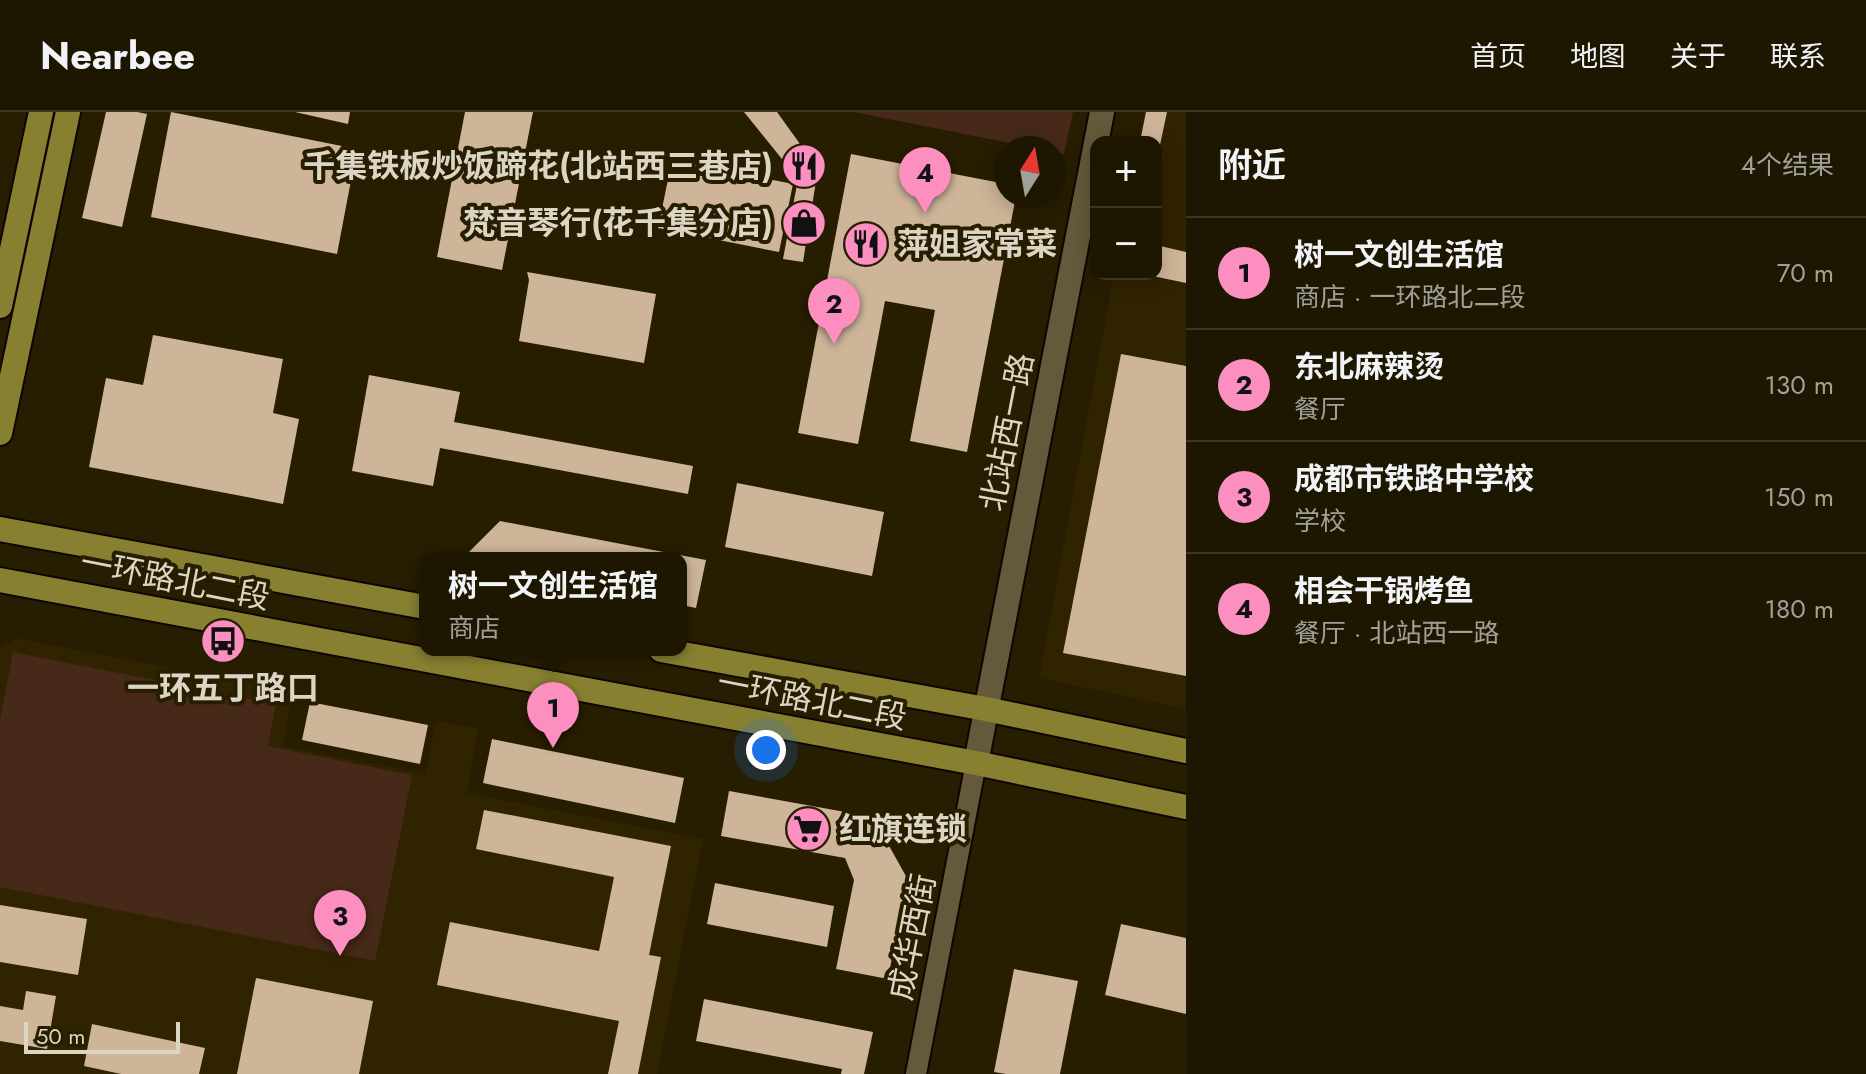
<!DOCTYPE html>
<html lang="zh">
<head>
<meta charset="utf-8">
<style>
  :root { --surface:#1d1600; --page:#2a230f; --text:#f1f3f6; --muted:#a09f99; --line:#3b3522; --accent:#fd8ec0 }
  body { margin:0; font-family:Jost,"Noto Sans SC",sans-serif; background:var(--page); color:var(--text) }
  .controls { position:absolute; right:24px; top:24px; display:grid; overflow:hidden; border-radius:16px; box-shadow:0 4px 20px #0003 }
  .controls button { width:72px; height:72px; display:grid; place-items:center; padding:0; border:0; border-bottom:2px solid var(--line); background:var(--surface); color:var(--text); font:40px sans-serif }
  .compass { position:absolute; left:994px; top:24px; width:72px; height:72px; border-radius:50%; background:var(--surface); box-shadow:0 4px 20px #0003; rotate:11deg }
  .scale { position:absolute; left:24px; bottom:20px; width:156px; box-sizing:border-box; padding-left:8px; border:4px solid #dcd5c4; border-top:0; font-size:22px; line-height:28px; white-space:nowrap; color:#dcd5c4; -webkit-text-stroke:6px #271d00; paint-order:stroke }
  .you { position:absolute; left:766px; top:638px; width:28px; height:28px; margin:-20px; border:6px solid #fff; border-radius:50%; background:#1a73e8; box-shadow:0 0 0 12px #1a73e833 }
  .badge { display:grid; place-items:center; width:52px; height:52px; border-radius:50%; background:var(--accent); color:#111; font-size:26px; font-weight:700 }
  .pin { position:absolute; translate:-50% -66px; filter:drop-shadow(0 2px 4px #0008) }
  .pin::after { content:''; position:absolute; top:42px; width:28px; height:24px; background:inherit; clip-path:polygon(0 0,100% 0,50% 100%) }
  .popup { position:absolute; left:419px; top:440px; width:268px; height:104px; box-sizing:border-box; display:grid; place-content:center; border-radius:16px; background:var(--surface); filter:drop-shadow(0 2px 6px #0005); font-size:26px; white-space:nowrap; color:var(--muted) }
  .popup b { font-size:30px; color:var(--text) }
  .popup::after { content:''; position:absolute; left:50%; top:100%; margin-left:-16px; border:16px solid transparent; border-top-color:var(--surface) }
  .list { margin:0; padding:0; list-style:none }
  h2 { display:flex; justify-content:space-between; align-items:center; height:104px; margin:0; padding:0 32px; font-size:34px }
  h2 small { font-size:26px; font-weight:400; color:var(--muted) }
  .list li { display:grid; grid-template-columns:52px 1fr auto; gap:24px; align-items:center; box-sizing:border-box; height:112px; padding:0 32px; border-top:2px solid var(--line) }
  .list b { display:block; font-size:30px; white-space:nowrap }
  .list p { margin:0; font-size:26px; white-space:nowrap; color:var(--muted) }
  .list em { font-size:26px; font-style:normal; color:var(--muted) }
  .map { position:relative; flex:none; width:1186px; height:962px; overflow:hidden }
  header { display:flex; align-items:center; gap:48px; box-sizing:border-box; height:112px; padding:0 40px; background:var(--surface); border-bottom:2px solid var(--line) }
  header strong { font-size:38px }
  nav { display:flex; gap:44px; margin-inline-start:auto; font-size:28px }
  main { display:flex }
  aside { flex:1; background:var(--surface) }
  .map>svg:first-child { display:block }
</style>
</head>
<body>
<header>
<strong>Nearbee</strong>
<nav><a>首页</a><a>地图</a><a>关于</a><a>联系</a></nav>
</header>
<main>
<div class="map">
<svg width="1186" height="962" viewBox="0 0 1186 962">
  <rect width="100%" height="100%" fill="#271d00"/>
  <path fill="#302300" d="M1144,0h42v597l-147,-31 75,-404h42v-132h-18z
    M16,526l277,54 -10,54 143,28 10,-53 42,7 -11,65 236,46 -46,235h-657v-426z"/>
  <path fill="#462918" d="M854,0h219l-9,42 -10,-2v-4h-20z
    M13,540l263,52 -8,42 144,29 -37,186 -375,-74v-167z"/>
  <path fill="#ceb599" d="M106,0h31l10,2 -25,113 -40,-9z
    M171,0l186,37 -20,105 -186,-37z
    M295,0h55l-2,12z
    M465,0h68l-31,158 -65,-13z
    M744,0h33l41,57 -15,93 -20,-3 15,-80z
    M1146,0h21l-10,47 -1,-17h-16z
    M851,42l155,30v12h10l-49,256 -57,-11 25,-131 -50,-9 -27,143 -60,-11z
    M672,48l121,24 -14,68 -121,-24z
    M1156,133l30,7v31l-38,-8 8,-1z
    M527,160l129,22 -12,69 -125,-22 10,-61z
    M153,223l130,24 -10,54 26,6 -16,85 -194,-37 17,-89 37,7z
    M1121,242l65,12v310l-123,-23z
    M369,263l91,17 -6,30 239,44 -5,28 -248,-46 -7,38 -81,-15z
    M737,371l147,29 -12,64 -147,-29z
    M500,409l206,39 -10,48 -15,-3v-47h-218z
    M310,590l118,23 -8,39 -118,-24z
    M492,627l192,39 -9,45 -192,-40z
    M729,679l144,26 34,61 -19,101 -52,-10 18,-89 -9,-22 -124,-22z
    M484,698l187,36 -22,109 12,2 -23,117h-30l11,-53 -182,-36 13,-63 149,29 15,-74 -138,-28z
    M715,771l119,23 -7,41 -120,-23z
    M0,793l87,14 -9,56 -78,-13z
    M1121,812l65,14v76l-81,-19z
    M1014,857l64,12 -18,93h-54l-12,-2z
    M256,866l117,23 -14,73h-122z
    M26,879l30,5 -9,53 -47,-8v-35l23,4z
    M704,887l169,33 -9,42h-23l1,-5 -146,-28z
    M92,912l113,24 -6,26h-78l-37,-8z"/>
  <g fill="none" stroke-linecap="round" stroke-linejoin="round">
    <g stroke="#100600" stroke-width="24">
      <path id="street" d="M916,962l60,-311"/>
    </g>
    <g stroke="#100600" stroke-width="28">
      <path id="secondary" d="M976,651l126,-651"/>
    </g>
    <g stroke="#100600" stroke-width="28">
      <path id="primary" d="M0,194l41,-194
        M0,321l68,-321
        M0,417l425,78
        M0,468l976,183 210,44
        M661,538l325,59 200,42"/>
    </g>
    <use href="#street" stroke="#65593b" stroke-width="20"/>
    <use href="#secondary" stroke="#65593b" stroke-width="24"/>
    <use href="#primary" stroke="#878031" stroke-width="24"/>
  </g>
  <defs>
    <g id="restaurant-disc" transform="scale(2.3)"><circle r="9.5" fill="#fd8ec0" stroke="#271d00"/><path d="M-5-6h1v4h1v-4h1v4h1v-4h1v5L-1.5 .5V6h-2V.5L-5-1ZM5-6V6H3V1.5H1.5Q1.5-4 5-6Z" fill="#111"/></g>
    <g id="shop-disc" transform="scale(2.3)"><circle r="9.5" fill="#fd8ec0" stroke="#271d00"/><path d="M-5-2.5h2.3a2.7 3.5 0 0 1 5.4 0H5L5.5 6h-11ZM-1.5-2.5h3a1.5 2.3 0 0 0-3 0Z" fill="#111"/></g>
    <g id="bus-disc" transform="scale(2.3)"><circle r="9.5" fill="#fd8ec0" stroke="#271d00"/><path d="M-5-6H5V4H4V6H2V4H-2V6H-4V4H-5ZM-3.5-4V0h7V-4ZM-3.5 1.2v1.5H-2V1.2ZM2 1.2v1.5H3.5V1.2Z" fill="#111"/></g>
    <g id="supermarket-disc" transform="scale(2.3)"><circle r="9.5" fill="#fd8ec0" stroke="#271d00"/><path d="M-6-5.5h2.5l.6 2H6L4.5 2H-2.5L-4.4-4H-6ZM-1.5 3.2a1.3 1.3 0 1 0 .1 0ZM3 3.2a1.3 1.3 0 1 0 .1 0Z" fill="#111"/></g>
  </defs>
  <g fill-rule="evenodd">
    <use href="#restaurant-disc" x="804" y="54"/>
    <use href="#shop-disc" x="804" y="111"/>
    <use href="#restaurant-disc" x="866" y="132"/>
    <use href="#bus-disc" x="223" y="529"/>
    <use href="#supermarket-disc" x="808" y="717"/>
  </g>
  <g text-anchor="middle" stroke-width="8" stroke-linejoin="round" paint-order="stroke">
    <g font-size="32" font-weight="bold" fill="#dcd5c4" stroke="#271d00" text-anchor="end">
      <text x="773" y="65">千集铁板炒饭蹄花(北站西三巷店)</text>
      <text x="773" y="122">梵音琴行(花千集分店)</text>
      <text x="897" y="143" text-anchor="start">萍姐家常菜</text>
      <text x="223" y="587" text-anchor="middle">一环五丁路口</text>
      <text x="839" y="728" text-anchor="start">红旗连锁</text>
    </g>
    <g font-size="32" fill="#dcd5c4" stroke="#271d00">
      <text transform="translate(1007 320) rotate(-79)" y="11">北站西一路</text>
      <text transform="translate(175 468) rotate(11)" y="11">一环路北二段</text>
      <text transform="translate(812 588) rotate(11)" y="11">一环路北二段</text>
      <text transform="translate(912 825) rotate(-79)" y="11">成华西街</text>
    </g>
  </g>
</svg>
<div class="controls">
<button>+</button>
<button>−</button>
</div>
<svg class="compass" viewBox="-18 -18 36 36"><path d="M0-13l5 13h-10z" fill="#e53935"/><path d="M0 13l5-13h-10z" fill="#a09f99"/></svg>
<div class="scale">50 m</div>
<div class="you"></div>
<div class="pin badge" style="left:553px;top:636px">1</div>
<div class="popup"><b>树一文创生活馆</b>商店</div>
<div class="pin badge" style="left:834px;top:232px">2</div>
<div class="pin badge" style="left:340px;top:844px">3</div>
<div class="pin badge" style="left:925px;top:101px">4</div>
</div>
<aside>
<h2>附近<small>4个结果</small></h2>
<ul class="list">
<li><span class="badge">1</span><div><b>树一文创生活馆</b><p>商店 · 一环路北二段</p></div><em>70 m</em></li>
<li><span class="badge">2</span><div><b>东北麻辣烫</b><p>餐厅</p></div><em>130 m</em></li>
<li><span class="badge">3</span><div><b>成都市铁路中学校</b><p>学校</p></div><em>150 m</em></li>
<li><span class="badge">4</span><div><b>相会干锅烤鱼</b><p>餐厅 · 北站西一路</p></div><em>180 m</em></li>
</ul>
</aside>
</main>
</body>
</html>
